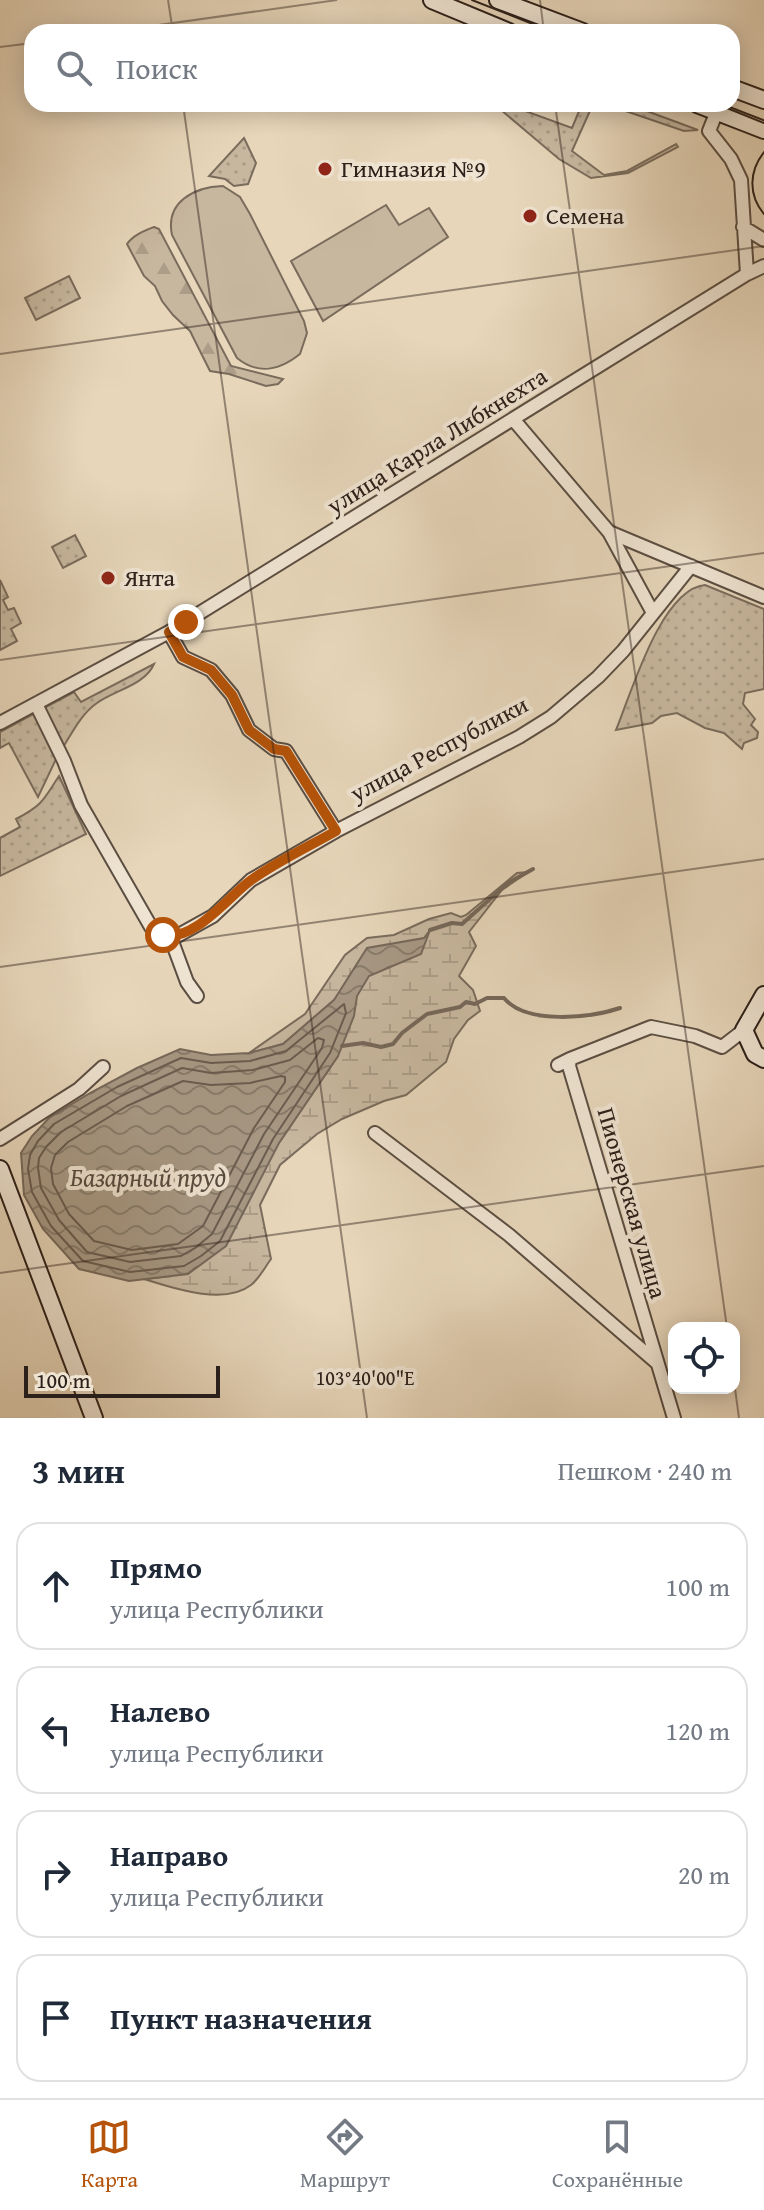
<!DOCTYPE html>
<html lang="ru">
<head>
<meta charset="utf-8">
<style>
  :root { --surface:#fff; --page:#f6f6f7; --text:#1f2937; --muted:#747a83; --line:#e0e1e3; --accent:#b45309 }
  body { margin:0; font-family:"Gentium Book Plus",serif; background:var(--page); color:var(--text) }
  .controls { position:absolute; right:24px; bottom:24px; display:grid; overflow:hidden; border-radius:16px; box-shadow:0 4px 20px #0003 }
  .controls button { width:72px; height:72px; display:grid; place-items:center; padding:0; border:0; border-bottom:2px solid var(--line); background:var(--surface); color:var(--text); font:40px sans-serif }
  .scale { position:absolute; left:24px; bottom:20px; width:196px; box-sizing:border-box; padding-left:8px; border:4px solid #2c201a; border-top:0; font-size:22px; line-height:28px; white-space:nowrap; color:#2c201a; -webkit-text-stroke:6px #efe4d2; paint-order:stroke }
  .stop { position:absolute; width:24px; height:24px; margin:-18px; border:6px solid #b45309; border-radius:50%; background:#fff }
  .stop.end { background:#b45309; border-color:#fff; box-shadow:0 2px 8px #0008 }
  .list { margin:0; padding:0; list-style:none }
  h2 { display:flex; justify-content:space-between; align-items:center; height:104px; margin:0; padding:0 32px; font-size:34px }
  h2 small { font-size:26px; font-weight:400; color:var(--muted) }
  .list li { display:grid; grid-template-columns:52px 1fr auto; gap:24px; align-items:center; box-sizing:border-box; height:128px; margin:0 16px 16px; padding:0 16px; border:2px solid var(--line); border-radius:24px }
  .list b { display:block; font-size:30px; white-space:nowrap }
  .list p { margin:0; font-size:26px; white-space:nowrap; color:var(--muted) }
  .list em { font-size:26px; font-style:normal; color:var(--muted) }
  .icon { flex:none; width:44px; height:44px; fill:none; stroke:currentColor; stroke-width:2; stroke-linecap:round; stroke-linejoin:round }
  .map { position:relative; flex:none; width:764px; height:1418px; overflow:hidden }
  .search { position:absolute; background:var(--surface); box-shadow:0 4px 20px #0003; left:24px; right:24px; top:24px; height:88px; display:flex; align-items:center; gap:20px; box-sizing:border-box; padding:0 28px; border-radius:24px; color:var(--muted); font-size:30px }
  .sheet { height:680px; background:var(--surface) }
  nav { display:flex; justify-content:space-around; align-items:center; box-sizing:border-box; height:112px; border-top:2px solid var(--line); background:var(--surface); font-size:22px; color:var(--muted) }
  nav a { display:grid; justify-items:center; gap:4px }
  nav .on { color:var(--accent) }
  .map>svg:first-child { display:block }
</style>
</head>
<body>
<div class="map">
<svg width="764" height="1418" viewBox="0 0 764 1418">
  <defs>
    <pattern id="grass-dots" width="8" height="8" patternUnits="userSpaceOnUse" patternTransform="scale(2)"><rect width="8" height="8" fill="#c7b79f"/><path d="M2 2h.1M6 6h.1" fill="none" stroke="#ab9d88" stroke-width="1.8" stroke-linecap="round"/></pattern>
    <pattern id="forest-firs" width="22" height="20" patternUnits="userSpaceOnUse" patternTransform="scale(2)"><rect width="22" height="20" fill="#c7b79f"/><path d="M5 1l3.5 6h-7zM16 11l3.5 6h-7z" fill="#ab9d88"/></pattern>
    <pattern id="wetland-marsh" width="20" height="14" patternUnits="userSpaceOnUse" patternTransform="scale(2)"><rect width="20" height="14" fill="#c7b79f"/><path d="M1 5h8M5 5V1M11 12h8M15 12V8" fill="none" stroke="#ab9d88"/></pattern>
    <pattern id="water-waves" width="16" height="10" patternUnits="userSpaceOnUse" patternTransform="scale(2)"><rect width="16" height="10" fill="#a79884"/><path d="M0 5q4-4 8 0t8 0" fill="none" stroke="#887c6b"/></pattern>
  </defs>
  <rect width="100%" height="100%" fill="#e7d6ba"/>
  <filter id="stains"><feTurbulence type="fractalNoise" baseFrequency=".0025" numOctaves="4"/><feColorMatrix values="0 0 0 0 .2 0 0 0 0 .09 0 0 0 0 .02 0 0 0 .5 -.17"/></filter>
  <radialGradient id="worn" r=".72"><stop offset=".6" stop-color="#630" stop-opacity="0"/><stop offset="1" stop-color="#630" stop-opacity=".3"/></radialGradient>
  <path fill="url(#grass-dots)" stroke="#7a6c5c" stroke-width="2" d="M494,104h12l66,24 10,-24h11l-21,47 32,24 23,-4 49,-27 2,3 -50,26 -37,5 -32,-19z
    M605,104h23l70,26 -14,1z
    M244,138l12,25 -8,21 -14,2 -9,-7 -16,-3z
    M69,276l11,22 -44,22 -11,-22z
    M75,535l11,21 -23,12 -11,-21z
    M0,580l8,17 -5,3 5,10 6,-2 7,15 -10,6 6,12 -17,9z
    M705,585l59,24v80l-19,4 -2,11 12,15 -4,6 7,7 -1,6 -13,5 -2,6 -18,-16 -19,-5 -28,-15 -16,3 -9,7 -36,7c15,-36 45,-141 89,-145z
    M154,664c-9,21 -39,26 -57,39 -16,11 -25,30 -35,46l-20,-40 32,-17 7,10z
    M35,713l22,44 -19,40 -29,-54 -9,5v-16z
    M59,776l27,58 -86,42v-38l20,-11 -4,-8c28,-15 27,-19 43,-43z"/>
  <path fill="url(#forest-firs)" stroke="#7a6c5c" stroke-width="2" d="M154,227l5,2 72,137 52,13 -5,5 -12,2 -37,-12 -19,-3 -20,-40 -17,-16 -11,-14 -7,-15 -11,-10 -17,-32c6,-9 17,-13 27,-17z"/>
  <path fill="url(#wetland-marsh)" stroke="#7a6c5c" stroke-width="2" d="M528,872l-26,18 -33,42 7,14 -17,30 14,14 7,21 -12,9 -14,19 -8,23 -40,33 -22,6 -42,18 -25,15 -37,31 -20,40 11,54c-6,8 -12,20 -20,26 -27,21 -78,3 -107,-6l27,-3 108,-133 59,-87 -4,-56 -51,44 -34,9 56,-39 40,-59 22,-17 27,-3 35,-16 22,-6 10,4 5,-2 51,-42z"/>
  <path fill="#c7b79f" stroke="#7a6c5c" stroke-width="2" d="M223,186l17,11 10,17 54,107 3,12 -7,21c-20,16 -41,22 -63,4l-65,-123c-7,-33 22,-48 51,-49z
    M386,205l13,20 30,-17 19,29 -125,84 -32,-60z"/>
  <path fill="url(#water-waves)" stroke="#76685a" stroke-width="2" d="M430,930l-9,24 -52,22 -12,20 -3,20 -16,40 -59,87 -53,103 -38,28 -59,7 -50,-12 -36,-40 -19,-34 -3,-42 11,-17 17,-18 41,-25 47,-25 43,-19 31,6 38,-2 34,-9 51,-44 33,-52 57,-10z"/>
  <g fill="none" stroke-linecap="round" stroke-linejoin="round">
    <path stroke="#6a5c4f" stroke-width="2" d="M344,1004l2,9 -16,40 -57,86 -53,102 -19,15 -17,10 -54,6 -47,-11 -32,-35 -19,-34 -4,-23 2,-14 8,-14 16,-17 63,-37 64,-29 30,5 39,-2 36,-10z
      M318,1038l6,2 -2,8 -58,86 -52,100 -17,14 -14,8 -51,6 -43,-10 -28,-32 -18,-32 -3,-20 1,-10 7,-11 15,-15 60,-36 61,-28 29,5 42,-3 37,-10z
      M281,1076l4,1v5l-31,46 -51,98 -25,18 -46,6 -38,-9 -25,-27 -16,-30 -2,-16 4,-13 13,-13 59,-36 56,-25 28,4 39,-2z"/>
    <path stroke="#76685a" stroke-width="4" d="M430,930l22,-7 10,1 46,-41 25,-14
      M342,1046l21,-3 18,4 12,-3 9,-11 25,-19 33,-7 6,-5 9,2 12,-6h17c22,27 86,20 116,10"/>
    <g stroke="#5b4e42" stroke-width="16">
      <path id="street" d="M717,111l-8,20 22,28 10,21 6,94
        M743,227l21,13
        M513,419l96,113 155,65
        M609,532l44,81
        M169,632l14,25 28,13 21,25 17,35 25,19 12,2 50,80 183,-94 32,-20 47,-40 25,-26 68,-85
        M36,704l28,57 17,44 70,122 19,9
        M0,723l169,-91 578,-358 17,-8
        M170,936h7l36,-20 38,-36 85,-49
        M170,936l17,46 10,14
        M570,1059l81,-32 44,9 27,11 22,-17
        M558,1065l12,-6 -1,7 105,352
        M375,1133l134,102 147,127
        M0,1139l79,-50 24,-22"/>
    </g>
    <g stroke="#2c201a" stroke-width="20">
      <path id="secondary" d="M432,0l77,32
        M498,0l85,32
        M732,88l32,12
        M697,104l67,26
        M764,995l-20,35 11,24 9,5
        M0,1169l94,249"/>
    </g>
    <use href="#street" stroke="#efe4d2" stroke-width="12"/>
    <use href="#secondary" stroke="#efe4d2" stroke-width="16"/>
    <path stroke="#2c201a" stroke-width="2" d="M472,0l81,32
      M717,104l47,19
      M764,152c-15,19 -16,43 0,62"/>
  </g>
  <g fill="none" stroke-linecap="round" stroke-linejoin="round">
    <path stroke="#b45309" stroke-width="10" d="M163,935c31,7 65,-38 87,-54 26,-19 58,-34 86,-50l-50,-80 -12,-2 -25,-19 -17,-35 -21,-25 -28,-13 -14,-25 17,-10"/>
  </g>
  <path fill="none" stroke="#2c201a" stroke-width="2" stroke-opacity="0.45" d="M168,0l5,32M540,0l4,32M109,32l228,-32M0,47l32,-4M183,104l184,1314M555,104l172,1224M0,354l764,-108M0,660l764,-107M0,967l764,-108M0,1273l764,-107M734,1381l5,37"/>
  <g fill="#8f2418" stroke="#efe4d2" stroke-width="3">
    <circle cx="325" cy="169" r="8"/>
    <circle cx="530" cy="216" r="8"/>
    <circle cx="108" cy="578" r="8"/>
  </g>
  <g text-anchor="middle" stroke-width="8" stroke-linejoin="round" paint-order="stroke">
    <g font-size="24" fill="#2c201a" stroke="#efe4d2" text-anchor="start">
      <text x="341" y="177">Гимназия №9</text>
      <text x="546" y="224">Семена</text>
      <text x="124" y="586">Янта</text>
    </g>
    <g font-size="24" fill="#2c201a" stroke="#efe4d2">
      <text transform="translate(437 441) rotate(-32)" y="8">улица Карла Либкнехта</text>
      <text transform="translate(439 749) rotate(-28)" y="8">улица Республики</text>
      <text transform="translate(632 1203) rotate(74)" y="8">Пионерская улица</text>
    </g>
    <g font-size="26" font-style="italic" fill="#574a3f" stroke="#efe4d2">
      <text x="148" y="1186">Базарный пруд</text>
    </g>
  </g>
  <g font-size="20" text-anchor="middle" fill="#2c201a" stroke="#efe4d2" stroke-width="8" stroke-linejoin="round" paint-order="stroke">
    <text x="365" y="1385">103°40'00"E</text>
  </g>
  <rect width="100%" height="100%" filter="url(#stains)"/>
  <rect width="100%" height="100%" fill="url(#worn)"/>
</svg>
<div class="controls">
<button><svg class="icon" aria-label="locate" viewBox="0 0 24 24"><circle cx="12" cy="12" r="6"/><path d="M12 2v4M12 18v4M2 12h4M18 12h4"/></svg></button>
</div>
<div class="scale">100 m</div>
<div class="stop" style="left:163px;top:935px"></div>
<div class="stop end" style="left:186px;top:622px"></div>
<div class="search"><svg class="icon" aria-label="search" viewBox="0 0 24 24"><circle cx="10" cy="10" r="6"/><path d="M15 15l6 6"/></svg>Поиск</div>
</div>
<section class="sheet">
<h2>3 мин<small>Пешком · 240 m</small></h2>
<ul class="list">
<li><svg class="icon" aria-label="ahead" viewBox="0 0 24 24"><path d="M12 20V5M6 11l6-6 6 6"/></svg><div><b>Прямо</b><p>улица Республики</p></div><em>100 m</em></li>
<li><svg class="icon" aria-label="left" viewBox="0 0 24 24"><path d="M17 20v-9H6M10 6l-5 5 5 5"/></svg><div><b>Налево</b><p>улица Республики</p></div><em>120 m</em></li>
<li><svg class="icon" aria-label="right" viewBox="0 0 24 24"><path d="M7 20v-9h11M14 6l5 5-5 5"/></svg><div><b>Направо</b><p>улица Республики</p></div><em>20 m</em></li>
<li><svg class="icon" aria-label="arrive" viewBox="0 0 24 24"><path d="M6 21V4h12l-3 4 3 4H6"/></svg><div><b>Пункт назначения</b></div></li>
</ul>
</section>
<nav>
<a class="on"><svg class="icon" aria-label="map" viewBox="0 0 24 24"><path d="M3 6l6-2 6 2 6-2v14l-6 2-6-2-6 2zM9 4v14M15 6v14"/></svg>Карта</a>
<a><svg class="icon" aria-label="directions" viewBox="0 0 24 24"><path d="M12 3l9 9-9 9-9-9zM9 14v-3h6M13 9l2 2-2 2"/></svg>Маршрут</a>
<a><svg class="icon" aria-label="saved" viewBox="0 0 24 24"><path d="M7 4h10v16l-5-4-5 4z"/></svg>Сохранённые</a>
</nav>
</body>
</html>
